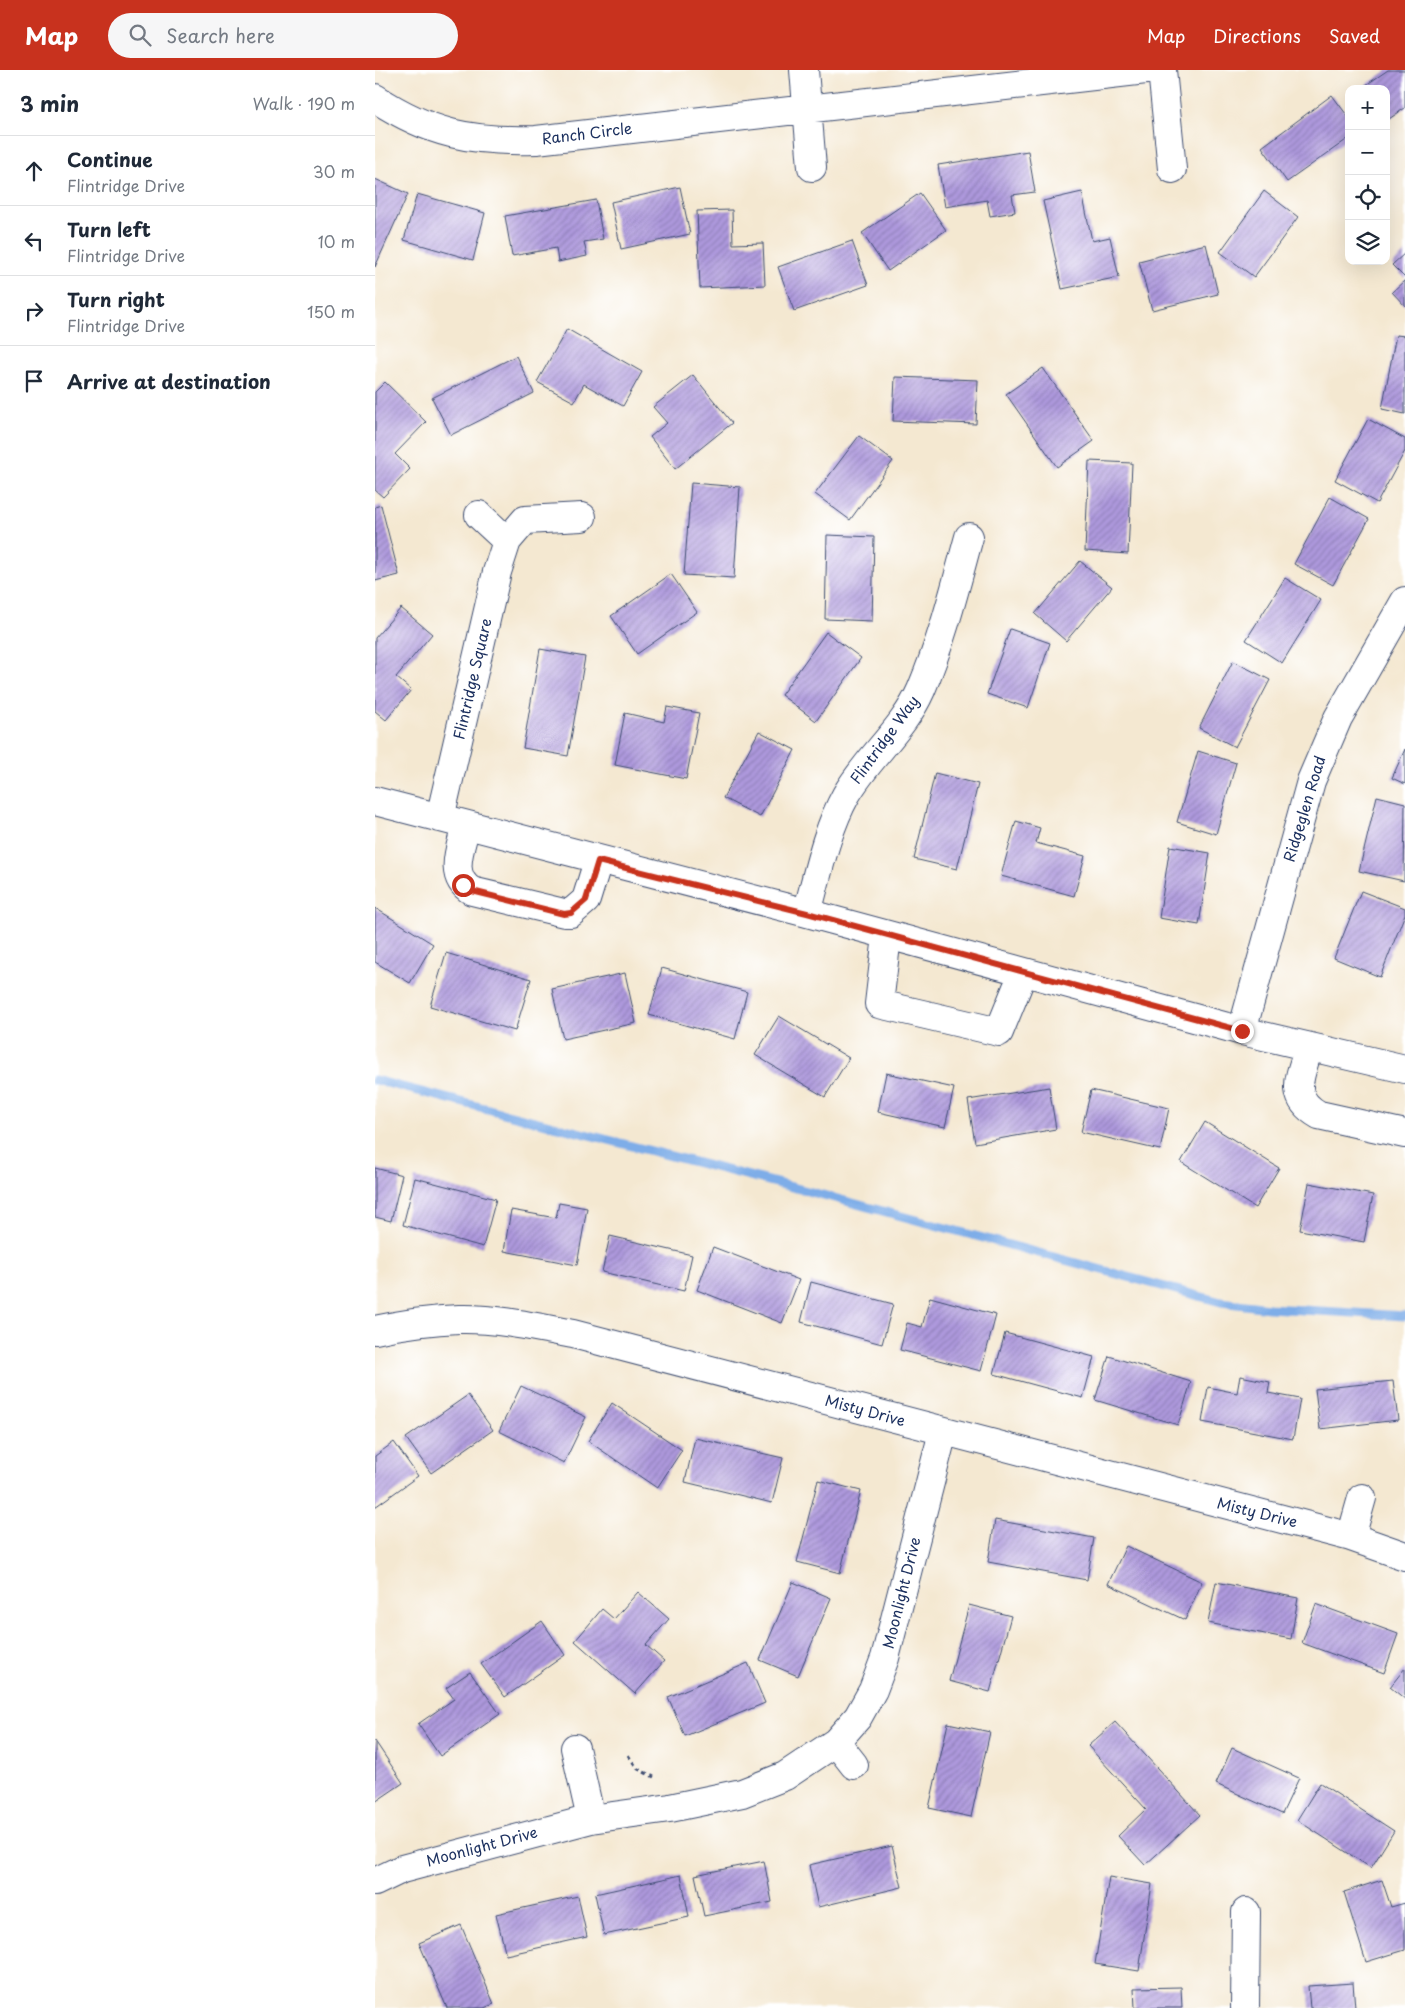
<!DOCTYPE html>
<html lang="en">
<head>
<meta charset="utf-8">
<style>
  :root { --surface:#fff; --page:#f6f6f7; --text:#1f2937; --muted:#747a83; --line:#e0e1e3; --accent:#c8321e }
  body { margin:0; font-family:"Playpen Sans",sans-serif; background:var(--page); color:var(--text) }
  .controls { position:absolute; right:15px; top:15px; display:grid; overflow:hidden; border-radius:10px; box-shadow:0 5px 20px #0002 }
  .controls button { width:45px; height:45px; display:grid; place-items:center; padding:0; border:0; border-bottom:1px solid var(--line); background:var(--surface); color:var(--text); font:25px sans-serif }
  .stop { position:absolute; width:15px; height:15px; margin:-11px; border:4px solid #c8321e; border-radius:50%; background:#fff }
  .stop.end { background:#c8321e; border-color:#fff; box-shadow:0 1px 5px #0008 }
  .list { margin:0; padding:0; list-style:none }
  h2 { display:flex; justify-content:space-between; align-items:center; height:65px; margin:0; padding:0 20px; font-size:21px }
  h2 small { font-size:16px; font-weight:400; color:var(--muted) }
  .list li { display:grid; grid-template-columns:32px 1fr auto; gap:15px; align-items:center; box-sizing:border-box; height:70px; padding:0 20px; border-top:1px solid var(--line) }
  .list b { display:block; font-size:19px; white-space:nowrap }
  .list p { margin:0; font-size:16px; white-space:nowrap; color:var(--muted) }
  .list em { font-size:16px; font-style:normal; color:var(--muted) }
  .icon { flex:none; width:28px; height:28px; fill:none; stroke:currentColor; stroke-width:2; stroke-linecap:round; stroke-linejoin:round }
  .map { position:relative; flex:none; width:1030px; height:1938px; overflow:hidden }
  header { display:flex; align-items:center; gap:30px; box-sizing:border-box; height:70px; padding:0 25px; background:var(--accent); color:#fff }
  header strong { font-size:24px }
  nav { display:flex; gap:28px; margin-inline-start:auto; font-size:18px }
  .search { width:350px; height:45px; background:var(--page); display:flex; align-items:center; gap:12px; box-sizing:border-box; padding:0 18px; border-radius:28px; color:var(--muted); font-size:19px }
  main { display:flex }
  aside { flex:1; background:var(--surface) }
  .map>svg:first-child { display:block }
</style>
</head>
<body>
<header>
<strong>Map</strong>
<div class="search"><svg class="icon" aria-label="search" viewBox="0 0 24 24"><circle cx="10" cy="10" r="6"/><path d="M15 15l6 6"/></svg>Search here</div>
<nav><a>Map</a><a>Directions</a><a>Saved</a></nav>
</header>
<main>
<aside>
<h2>3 min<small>Walk · 190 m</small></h2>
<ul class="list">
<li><svg class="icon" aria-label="ahead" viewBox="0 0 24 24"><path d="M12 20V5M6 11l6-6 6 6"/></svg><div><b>Continue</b><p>Flintridge Drive</p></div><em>30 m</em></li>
<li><svg class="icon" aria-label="left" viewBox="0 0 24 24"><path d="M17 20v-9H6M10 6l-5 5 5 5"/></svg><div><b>Turn left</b><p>Flintridge Drive</p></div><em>10 m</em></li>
<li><svg class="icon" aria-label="right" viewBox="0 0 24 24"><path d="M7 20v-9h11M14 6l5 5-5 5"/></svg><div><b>Turn right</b><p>Flintridge Drive</p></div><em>150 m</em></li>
<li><svg class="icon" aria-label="arrive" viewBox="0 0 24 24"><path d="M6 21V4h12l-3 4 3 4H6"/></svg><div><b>Arrive at destination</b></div></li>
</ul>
</aside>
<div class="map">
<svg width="1030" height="1938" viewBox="0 0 1030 1938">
  <defs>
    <pattern id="building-hatch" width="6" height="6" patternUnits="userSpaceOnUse" patternTransform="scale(1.25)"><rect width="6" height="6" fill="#ae99dd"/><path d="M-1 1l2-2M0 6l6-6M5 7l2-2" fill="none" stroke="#8d7db6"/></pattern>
  </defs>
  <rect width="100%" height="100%" fill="#fff"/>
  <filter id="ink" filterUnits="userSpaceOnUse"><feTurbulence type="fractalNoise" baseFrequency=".02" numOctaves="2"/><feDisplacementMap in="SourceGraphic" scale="10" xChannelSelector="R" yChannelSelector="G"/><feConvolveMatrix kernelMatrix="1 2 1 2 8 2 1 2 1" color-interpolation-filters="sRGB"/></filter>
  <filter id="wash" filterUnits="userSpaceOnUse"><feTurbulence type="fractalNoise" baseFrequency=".0096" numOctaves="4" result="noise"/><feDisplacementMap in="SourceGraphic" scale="20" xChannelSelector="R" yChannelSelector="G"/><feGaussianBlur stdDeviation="1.12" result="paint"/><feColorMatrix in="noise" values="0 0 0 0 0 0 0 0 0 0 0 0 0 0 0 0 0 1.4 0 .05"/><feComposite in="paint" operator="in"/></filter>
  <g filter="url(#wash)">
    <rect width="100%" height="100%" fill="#f4e8d1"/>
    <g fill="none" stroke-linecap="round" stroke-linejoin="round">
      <path stroke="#7eade8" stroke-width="9" d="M0,1010l448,115 398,107 48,6 136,8"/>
    </g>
    <g id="blocks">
      <path fill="url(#building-hatch)" d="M1013,0h17v38l-19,13v-32h-26z
        M957,25l17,23v20l-62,44 -25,-35z
        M653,81l7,41 -23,3 3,17 -25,4 -3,-16 -42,7 -7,-42z
        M0,109l33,15 -33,73z
        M305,117l10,47 -69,15 -10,-47z
        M889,121l34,26 -44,60 -34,-25z
        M707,122l10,49 18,-4 9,40 -57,12 -19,-88z
        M545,123l26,37 -58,41 -26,-38z
        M42,124l68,19 -12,47 -69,-20z
        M221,130l7,39 -19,3 3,14 -29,6 -2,-14 -44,8 -7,-40z
        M357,140l1,34 30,-1 2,42 -65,3 -3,-77z
        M477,171l16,44 -74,26 -16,-44z
        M831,174l12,50 -66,16 -13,-49z
        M1030,183v25l-13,-13z
        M1030,210v26l-13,-14z
        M192,259l75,43 -19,34 -39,-22 -10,18 -37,-20z
        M1021,265l9,1v78l-23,-5z
        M141,286l18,37 -83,42 -19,-37z
        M668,298l51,73 -37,26 -51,-73z
        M318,305l39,48 -57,46 -25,-32 17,-14 -14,-16z
        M520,307l83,3 -2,44 -83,-3z
        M10,312l41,40 -31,32 15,15 -27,28 -8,-7v-98z
        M993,349l37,20v12l-28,52 -42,-23z
        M484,366l34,25 -43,59 -35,-26z
        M714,391l43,2 -4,91 -43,-3z
        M316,413l49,4 -6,91 -50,-3z
        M955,427l39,22 -36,66 -39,-21z
        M6,435l18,70 -24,6v-74z
        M452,465l47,2 -2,84 -47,-2z
        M705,491l32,26 -46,54 -31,-27z
        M296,504l26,38 -60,42 -26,-38z
        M910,508l36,22 -39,63 -36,-23z
        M26,538l31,26 -36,43 15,13 -25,30 -11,-9v-73z
        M635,559l40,14 -22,65 -41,-14z
        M451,562l35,26 -45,63 -35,-26z
        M165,579l45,8 -17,99 -45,-8z
        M858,591l37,19 -35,67 -36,-19z
        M292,637l32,6 -13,66 -71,-14 10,-52 39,9z
        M384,661l36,19 -35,67 -37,-19z
        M1030,679v35l-13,-6z
        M823,681l38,12 -20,71 -39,-12z
        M560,703l43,11 -21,85 -43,-10z
        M1002,726l28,7 -1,78 -45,-10z
        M641,751l24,7 -4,15 49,13 -11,40 -73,-20z
        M795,776l40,7 -11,72 -40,-7z
        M986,821l44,17v6l-25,63 -46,-19z
        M0,838l58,36 -23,39 -35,-21z
        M71,883l85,26 -16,52 -85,-25z
        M287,898l85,24 -12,47 -86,-24z
        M250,903l11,50 -73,16 -11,-50z
        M404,946l70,42 -24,39 -70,-42z
        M511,1003l68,15 -9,39 -67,-15z
        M674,1017l7,42 -81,14 -7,-43z
        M716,1020l78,18 -9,42 -79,-18z
        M830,1052l74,46 -24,40 -74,-46z
        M0,1098l27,7 -11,46 -16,-4z
        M40,1108l81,21 -13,48 -80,-22z
        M934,1113l64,12 -9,47 -64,-12z
        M184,1133l28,5 -10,57 -73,-14 7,-41 45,8z
        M235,1166l82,19 -8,36 -82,-19z
        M338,1177l86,33 -17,43 -85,-33z
        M436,1212l82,22 -11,40 -81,-22z
        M555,1227l66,18 -15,56 -81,-21 7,-27 15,4z
        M630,1263l89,24 -11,41 -89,-24z
        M734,1286l82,26 -13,43 -83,-25z
        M865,1306l30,6 -2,11 32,6 -7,40 -91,-17 6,-35 29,6z
        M1018,1311l5,39 -78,9 -5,-40z
        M146,1316l65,31 -22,46 -65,-32z
        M93,1325l25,35 -62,43 -25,-35z
        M237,1333l70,47 -25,38 -69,-47z
        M320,1368l88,20 -11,45 -87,-21z
        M19,1372l24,34 -43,31v-51z
        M443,1410l43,11 -21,82 -43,-11z
        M620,1450l99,18 -7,42 -99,-18z
        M751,1476l76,36 -17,38 -77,-36z
        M418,1512l38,16 -33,78 -38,-16z
        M841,1512l82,16 -7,41 -83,-16z
        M263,1522l31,27 -23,26 18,16 -29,33 -60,-53 27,-32 12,10z
        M941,1534l82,30 -14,39 -82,-30z
        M594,1535l42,11 -21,76 -41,-11z
        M167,1551l23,34 -60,42 -24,-33z
        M373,1593l17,40 -80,33 -17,-39z
        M1030,1598v31l-15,-12z
        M95,1602l30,42 -60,42 -22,-32 36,-25 -8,-11z
        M740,1652l85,93 -55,50 -27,-29 28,-27 -58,-63z
        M573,1653l42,9 -19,85 -42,-9z
        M0,1671l28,42 -28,19z
        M857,1678l67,30 -17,36 -66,-30z
        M945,1713l74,48 -23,37 -74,-48z
        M517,1776l10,41 -84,20 -9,-42z
        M389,1791l8,41 -68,14 -9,-41z
        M306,1805l8,42 -85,18 -9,-41z
        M734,1807l43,7 -13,87 -44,-7z
        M1007,1810l9,27 14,-4v47l-39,12 -22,-70z
        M203,1826l9,41 -81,18 -10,-41z
        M86,1855l33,79 -10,4h-37l-28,-65z
        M978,1913l2,25h-45l-2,-22z
        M806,1917l1,21h-47l-1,-20z"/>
    </g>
  </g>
  <g filter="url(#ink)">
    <use href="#blocks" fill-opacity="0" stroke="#3c4b6f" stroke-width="1"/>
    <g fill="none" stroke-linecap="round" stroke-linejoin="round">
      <g stroke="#3c4b6f" stroke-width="30">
        <path id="minor" d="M429,0l8,97
          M787,0l10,99
          M0,28c55,36 96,44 161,42l610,-70
          M104,445l28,26
          M0,731l432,112 435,118 163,38
          M65,748l57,-246 10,-31 18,-21 57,-3
          M91,755c-5,23 -19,51 6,66l92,22h7l15,-13 12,-39
          M432,843c11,-40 19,-82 39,-118 22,-38 58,-66 75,-105 21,-49 34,-102 48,-153
          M512,866l-8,68 120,28 24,-59
          M867,961l69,-250 27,-63 67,-117
          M934,977c-8,28 -22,50 10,68l86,19
          M0,1260c28,-6 56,-10 84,-11 38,-1 77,8 114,15l778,203 54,19
          M976,1467l11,-39
          M461,1672l18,23
          M200,1678l16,71
          M0,1812l27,-13 189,-50 79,-11 72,-15 43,-17 51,-34 22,-25 15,-27 12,-32 58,-226
          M870,1938l1,-96"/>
      </g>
      <path stroke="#3c4b6f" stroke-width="3" stroke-dasharray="4 4" stroke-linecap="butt" d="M253,1685l10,14 16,8"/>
      <use href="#minor" stroke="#fff" stroke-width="28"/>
    </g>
  </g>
  <g fill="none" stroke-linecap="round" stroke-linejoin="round" filter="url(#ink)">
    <path stroke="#c8321e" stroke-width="6" d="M88,815l9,6 92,23 7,-1 15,-13 12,-39 209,52 435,118"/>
  </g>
  <g text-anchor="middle" stroke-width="4" stroke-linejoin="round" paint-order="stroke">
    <g font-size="15" fill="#1b2f5e" stroke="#fff">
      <text transform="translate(212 64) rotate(-7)" y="5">Ranch Circle</text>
      <text transform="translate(98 609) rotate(-77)" y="5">Flintridge Square</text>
      <text transform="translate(510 670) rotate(-54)" y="5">Flintridge Way</text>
      <text transform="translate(930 739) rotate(-73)" y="5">Ridgeglen Road</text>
      <text transform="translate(490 1341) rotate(15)" y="5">Misty Drive</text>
      <text transform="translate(882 1443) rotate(14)" y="5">Misty Drive</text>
      <text transform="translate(527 1523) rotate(-76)" y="5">Moonlight Drive</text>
      <text transform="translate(107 1777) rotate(-15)" y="5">Moonlight Drive</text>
    </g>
  </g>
</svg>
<div class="controls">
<button>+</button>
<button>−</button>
<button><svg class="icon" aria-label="locate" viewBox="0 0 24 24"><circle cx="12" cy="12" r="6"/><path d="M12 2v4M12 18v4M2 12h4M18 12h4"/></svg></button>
<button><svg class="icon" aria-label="layers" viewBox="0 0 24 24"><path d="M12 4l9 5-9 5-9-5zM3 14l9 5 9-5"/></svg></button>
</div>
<div class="stop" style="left:88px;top:815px"></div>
<div class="stop end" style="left:867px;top:961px"></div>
</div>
</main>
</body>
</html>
